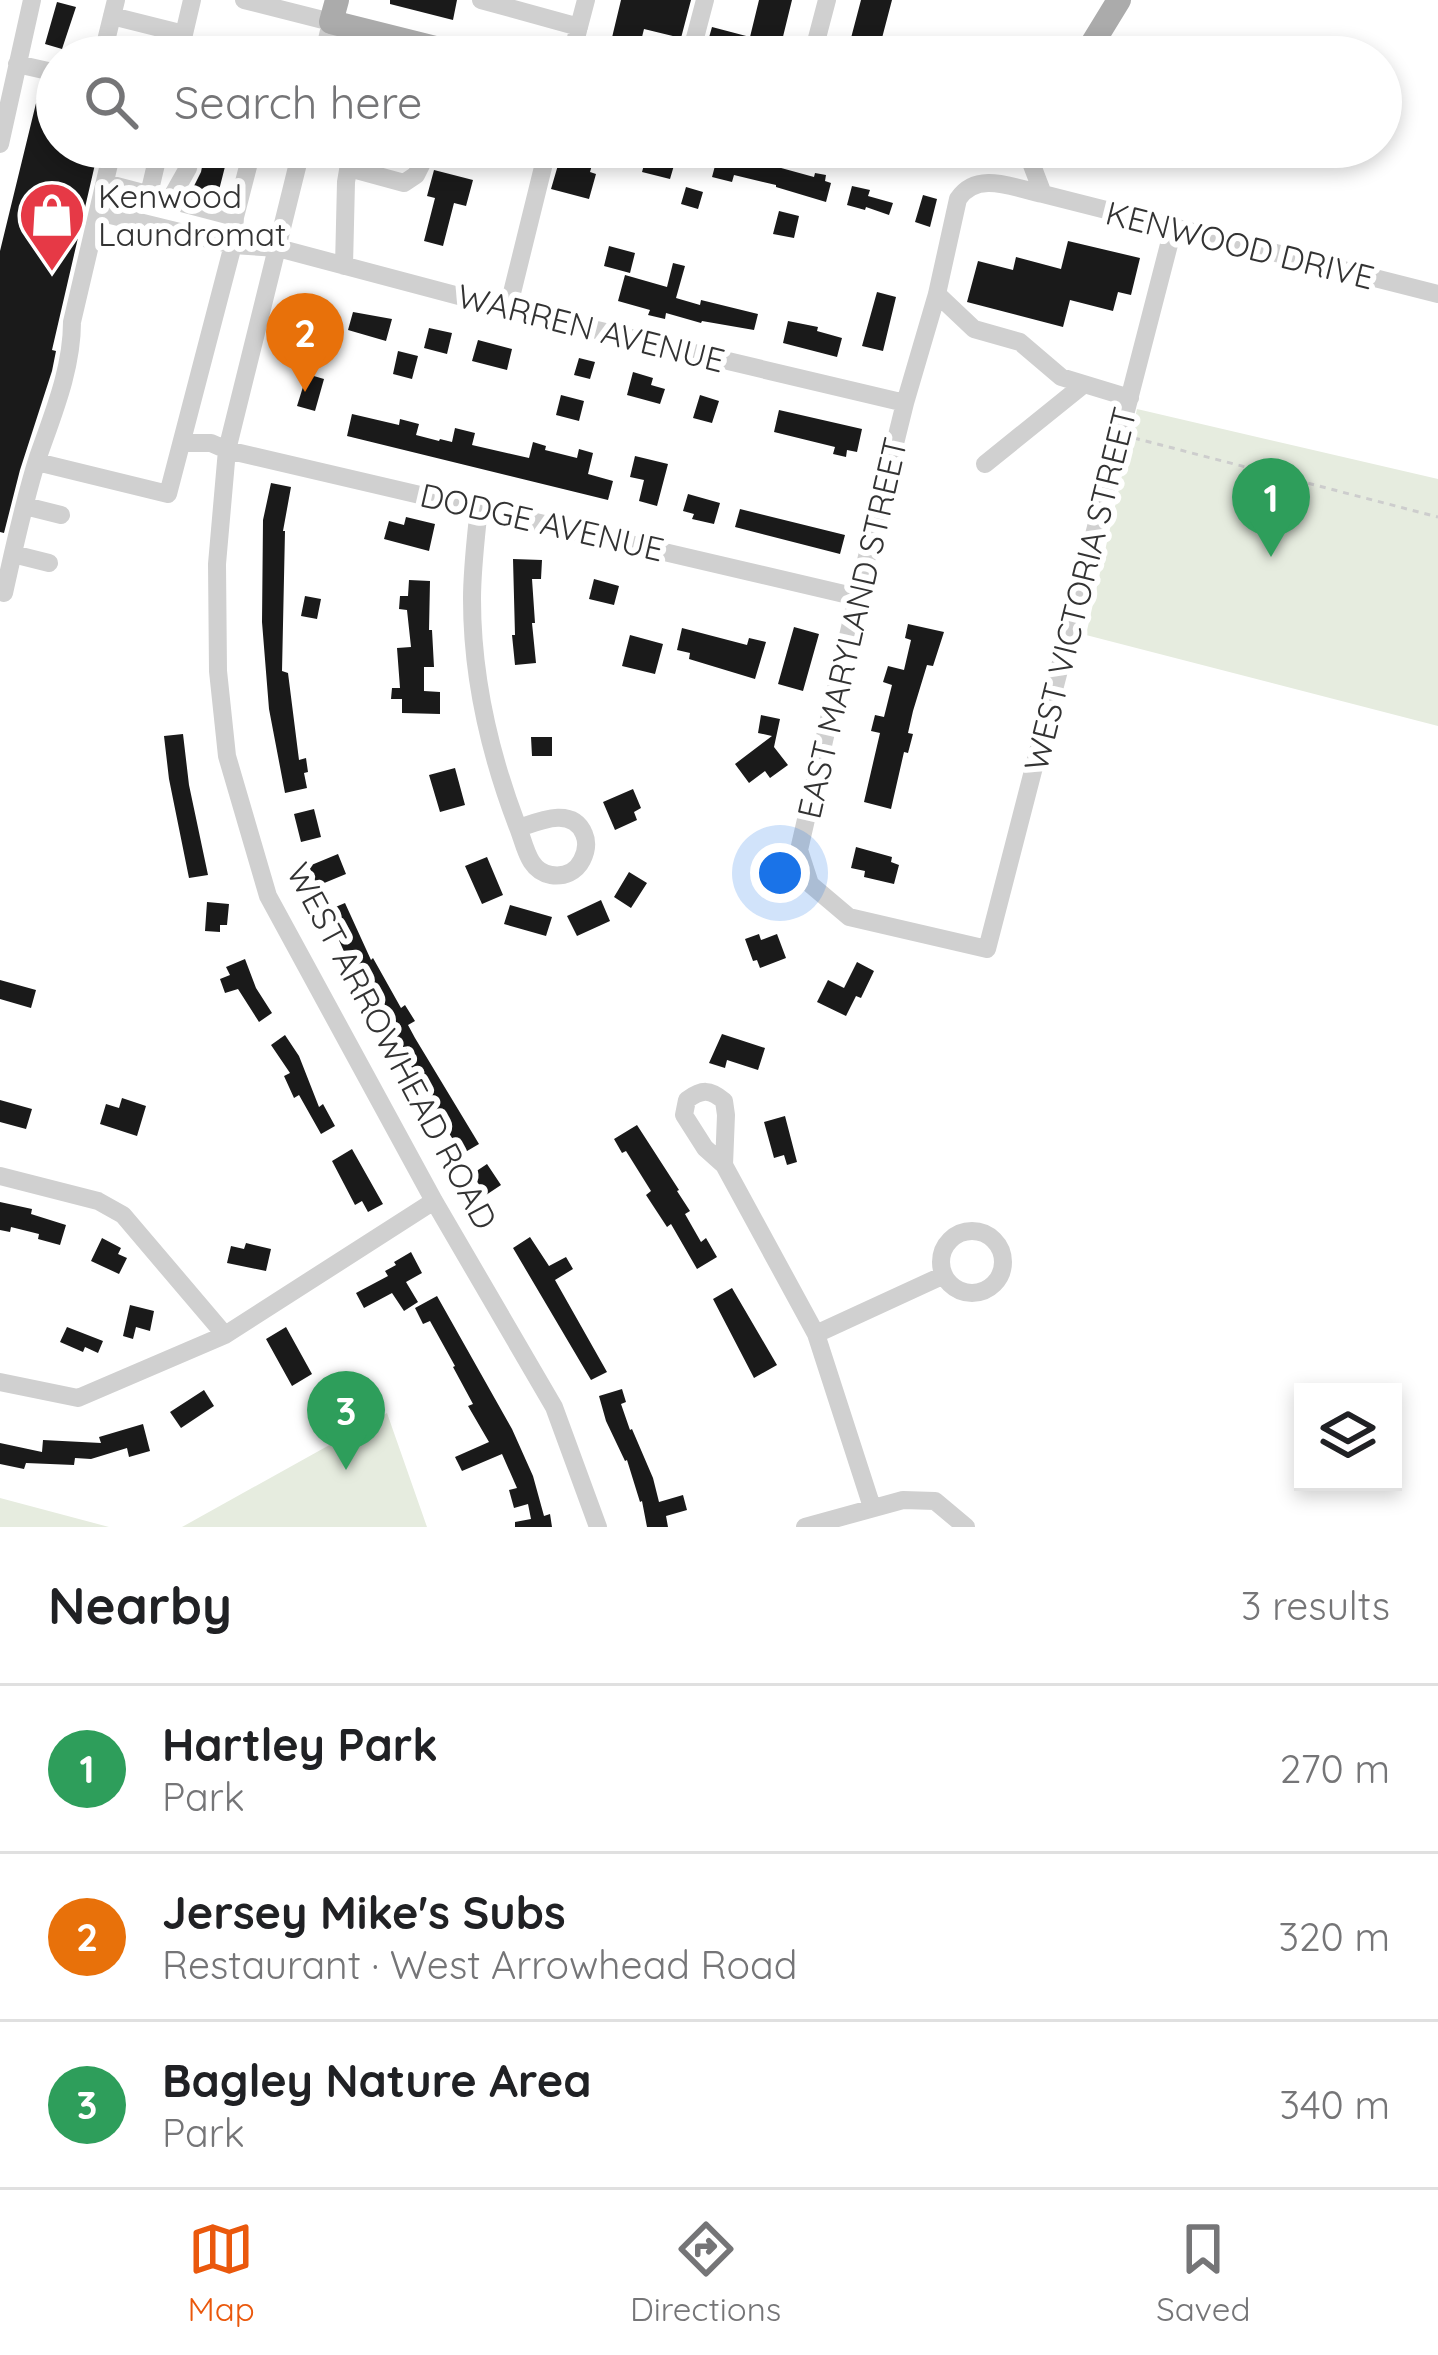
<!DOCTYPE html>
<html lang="en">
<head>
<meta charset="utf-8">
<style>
  :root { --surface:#fff; --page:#f2f2f2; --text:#202124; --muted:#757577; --line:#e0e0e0; --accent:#ea580c }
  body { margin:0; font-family:Quicksand,sans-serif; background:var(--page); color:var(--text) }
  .controls { position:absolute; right:36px; bottom:36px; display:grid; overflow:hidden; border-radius:0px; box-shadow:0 6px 18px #0003 }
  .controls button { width:108px; height:108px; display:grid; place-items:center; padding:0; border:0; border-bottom:3px solid var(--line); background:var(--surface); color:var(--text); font:60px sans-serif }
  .you { position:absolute; left:780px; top:873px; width:42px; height:42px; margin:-30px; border:9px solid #fff; border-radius:50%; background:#1a73e8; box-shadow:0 0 0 18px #1a73e833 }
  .badge { display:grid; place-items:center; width:78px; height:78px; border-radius:50%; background:var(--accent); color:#fff; font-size:39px; font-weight:700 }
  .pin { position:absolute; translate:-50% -99px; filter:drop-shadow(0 3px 6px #0008) }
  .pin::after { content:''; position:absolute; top:63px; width:42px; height:36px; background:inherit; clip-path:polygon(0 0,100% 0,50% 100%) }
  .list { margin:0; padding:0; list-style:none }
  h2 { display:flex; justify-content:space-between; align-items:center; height:156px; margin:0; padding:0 48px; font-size:51px }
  h2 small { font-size:39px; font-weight:400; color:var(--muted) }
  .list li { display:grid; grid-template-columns:78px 1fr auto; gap:36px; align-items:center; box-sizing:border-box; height:168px; padding:0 48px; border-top:3px solid var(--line) }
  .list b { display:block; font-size:45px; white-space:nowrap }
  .list p { margin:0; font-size:39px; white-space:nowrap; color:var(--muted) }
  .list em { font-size:39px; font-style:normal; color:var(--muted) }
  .icon { flex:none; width:66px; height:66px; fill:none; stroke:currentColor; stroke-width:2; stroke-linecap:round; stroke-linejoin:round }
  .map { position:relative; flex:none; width:1438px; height:1527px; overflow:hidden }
  .search { position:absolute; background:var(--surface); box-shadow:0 6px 18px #0003; left:36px; right:36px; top:36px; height:132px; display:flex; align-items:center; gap:30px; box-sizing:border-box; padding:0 42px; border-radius:66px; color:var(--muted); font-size:45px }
  .sheet { height:660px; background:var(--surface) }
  nav { display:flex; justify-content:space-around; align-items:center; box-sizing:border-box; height:168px; border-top:3px solid var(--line); background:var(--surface); font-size:33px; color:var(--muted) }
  nav a { display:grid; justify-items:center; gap:6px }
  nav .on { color:var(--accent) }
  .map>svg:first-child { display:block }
</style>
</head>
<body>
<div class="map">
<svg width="1438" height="1527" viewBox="0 0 1438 1527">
  <rect width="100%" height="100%" fill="#fff"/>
  <path fill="#e6ecdf" d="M1137,409l301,70v247l-352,-91z
    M387,1413l40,114h-245z
    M0,1498l109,29h-109z"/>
  <path fill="#1a1a1a" d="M390,0h67l-4,20 -63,-16z
    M621,0h70l-10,38 -37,-9 -7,28 -28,-7z
    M759,0h33l-14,57 -70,-16 4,-14 38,10z
    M861,0h31l-15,57h-31z
    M57,2l19,5 -14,42 -17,-5z
    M221,36l43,10 -3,11h-46z
    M134,37l59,16 -1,4h-63z
    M39,91l18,4v52h42l-47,203 4,1 -4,20 -32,99 -16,63 -4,-1v-281z
    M206,147h24l-13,51 -26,-6 10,-20z
    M566,147l29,7 -5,18 6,2 -7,25 -38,-10 7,-24 4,1z
    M649,147h15l-1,4 7,2 -2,7 7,2 -5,17 -28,-7z
    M719,151l95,26 1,-4 11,2 -1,6 6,2 -5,19 -50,-15v-2l-42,-10 -2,7 -20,-5z
    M434,170l39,10 -7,26 -12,-3 -11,43 -19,-5 11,-43 -8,-2z
    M852,186l18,4 -2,6 25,7 -4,12 -23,-8 -1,3 -18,-5z
    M686,187l17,5 -5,17 -17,-5z
    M923,195l14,4 -7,28 -15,-5z
    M779,211l20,5 -5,22 -21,-4z
    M1068,241l72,17 -9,37 -13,-3 -5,19 -43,-11 -7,27 -96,-25 11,-41 35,9 3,-13 45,12z
    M609,246l26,7 -5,20 -26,-7z
    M673,263l12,3 -9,32 24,7 1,-5 57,14 -4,16 -52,-9 -1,2 -35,-10 -1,6 -17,-4 2,-5 -32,-9 7,-26 42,12z
    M877,292l19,5 -13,54 -21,-5z
    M309,299l21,5 -7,28 -5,-2 -9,29 -17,-5z
    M353,312l39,7 -6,22 -38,-11z
    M788,321l30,6 -1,4 25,7 -5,19 -54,-14z
    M429,328l23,5 -5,21 -23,-6z
    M478,340l34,9 -5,21 -35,-9z
    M398,351l20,5 -6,23 -19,-5z
    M579,358l16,4 -5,17 -16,-4z
    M633,372l20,6 -2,7 14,4 -5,15 -33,-9z
    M307,374l17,5 -9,32 -18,-5z
    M561,395l23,6 -5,20 -23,-6z
    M700,395l19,6 -7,22 -19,-5z
    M779,410l83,19 -5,23 -10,-2 -1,7 -13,-3 2,-7 -61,-15z
    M352,414l47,11 1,-6 19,5 -3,11 23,6 1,-2 12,3 3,-14 20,5 -3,12 57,13 4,-16 13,4 -1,4 32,8 2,-9 14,4 -5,21 25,7 -5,19 -261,-64z
    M635,456l33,8 -11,42 -18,-5 5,-21 -14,-3z
    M271,483l20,4 -8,44h2l-3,140 6,2 11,87 7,-2 2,14 -4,1 3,15 -22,5 -16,-84 -7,-87 1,-102z
    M688,494l32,9 -6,21 -22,-5 2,-5 -11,-3z
    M740,509l105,26 -5,19 -105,-27z
    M406,517l29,7 -6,27 -45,-12 5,-18 15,4z
    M513,559l29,1 -1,19h-9l3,44h-3l4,40 -21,2 -3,-30h3z
    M594,579l25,7 -5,19 -25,-6z
    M409,580l21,1 -1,49h3l2,37h-10v24l16,1v22l-38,-1v-14h-11l1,-11h8l-3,-40 14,-1 -4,-37 -8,-1 1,-13h8z
    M305,596l16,3 -4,20 -16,-3z
    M908,624l36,8 -11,34 -6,-1 -14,46 -5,22 5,1 -5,19 -4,-1 -13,57 -27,-7 16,-69 -9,-2 4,-16 9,2 8,-32 -9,-3 5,-16 16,4 7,-30 -6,-2z
    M794,627l25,7 -16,57 -25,-7z
    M682,628l65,17 2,-7 17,4 -11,37 -66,-20 1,-6 -13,-3z
    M630,635l33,9 -8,30 -33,-8z
    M761,715l19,4 -6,28 14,18 -18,13 -5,-7 -16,12 -14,-19 37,-28 -14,-3z
    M183,734l6,51 19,90 -19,3 -20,-99 -5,-43z
    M531,737h21v19h-20z
    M455,768l10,37 -25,7 -11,-37z
    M633,789l8,19 -7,4 3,8 -22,10 -12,-28z
    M314,809l7,28 -20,5 -7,-28z
    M856,847l36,10 -1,5 8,3 -5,19 -30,-7 1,-6 -14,-3z
    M338,854l8,20 -29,12 -8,-20z
    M487,857l16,38 -21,9 -17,-38z
    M629,872l18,11 -16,25 -17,-11z
    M601,900l9,21 -33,15 -10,-20z
    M207,902l22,2 -2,21h-7v7l-15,-1z
    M345,903l26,57 2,-2 28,50 4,-3 10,16 -7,4 7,13 64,106 -17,10 -33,-53 3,-2 -23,-36 2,-1 -23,-35 8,-5 -14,-21 -5,3 -28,-49 -3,1 -20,-45z
    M510,905l42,12 -6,19 -42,-12z
    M759,934l2,6 16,-6 9,24 -26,10 -3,-8 -4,1 -8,-22z
    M245,959l11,29 16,25 -13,9 -21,-33 -13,4 -5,-14 10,-4 -4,-8z
    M857,962l17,9 -13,27 -5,-2 -10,20 -29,-14 11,-22 16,8z
    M0,980l36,10 -5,18 -31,-9z
    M722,1034l43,14 -7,22 -31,-10 -2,8 -16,-5z
    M285,1035l14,21 20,51 4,-3 12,22 -14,8 -22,-39 -5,3 -10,-22 6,-3 -19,-28z
    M122,1098l24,8 -9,30 -37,-12 6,-20 13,4z
    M0,1100l32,9 -6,20 -26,-7z
    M785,1116l12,46 -10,3 -3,-10 -10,3 -10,-36z
    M637,1125l42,65 -2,1 13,20 -5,3 16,28 5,-4 11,19 -20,12 -26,-45 -4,3 -21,-32 5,-4 -25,-40 -4,2 -8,-14z
    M352,1149l31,55 -15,8 -6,-11 -7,4 -23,-44z
    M487,1164l14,21 -15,10 -14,-21z
    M0,1202l32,7 -1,5 35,11 -6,20 -22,-6 1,-5 -28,-7 -1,5 -10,-2z
    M530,1237l19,29 17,-9 7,12 -18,11 52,92 -16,8 -78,-132z
    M102,1238l19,10 -3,6 9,4 -8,16 -28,-13z
    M246,1243l25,6 -5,22 -39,-8 4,-17 13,3z
    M411,1252l11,21 -16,9 12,20 -14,9 -12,-18 -28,15 -8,-15 32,-17 -3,-5 11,-6 -2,-3z
    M732,1288l45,77 -23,13 -41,-79z
    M437,1296l75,133 21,47 11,40 6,-2 2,13h-37v-5l16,-3 -3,-15 -14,4 -5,-18 8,-2 -15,-34 -40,17 -7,-14 34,-15 -21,-36 5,-2 -20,-37 2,-1 -25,-45 -7,3 -8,-16z
    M130,1305l24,6 -4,20 -14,-4 -3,12 -10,-3z
    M67,1327l36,14 -5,12 -13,-6 -2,5 -23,-10z
    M286,1327l26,47 -20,12 -26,-47z
    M622,1389l4,13 -5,2 9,26 2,-1 21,49 6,24 24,-7 4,15 -21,6 2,11h-21l-5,-26 -2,1 -13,-42 -2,1 -19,-40 -7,-25z
    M204,1390l10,16 -33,22 -11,-16z
    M143,1424l7,27 -21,6 -2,-9 -36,11 -16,-1 -1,7 -48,-2 -2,6 -24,-5v-21l42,9 1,-12 58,3 -2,-6z"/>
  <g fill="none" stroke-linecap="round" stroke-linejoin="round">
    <path stroke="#cdcdcd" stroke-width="3" stroke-dasharray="6 6" stroke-linecap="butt" d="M1134,438l304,79"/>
    <path stroke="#d0d0d0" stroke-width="18" d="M244,0l87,22 -8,35
      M481,0l98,27
      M112,16l72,18 8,-34
      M102,57l14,-57
      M571,57l15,-57
      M690,57l15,-57
      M812,57l15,-57
      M17,64l40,9
      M0,144l32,-144
      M302,147l-75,303 -10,114 1,107 9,85 41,140 166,305 120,206 44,120
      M459,147l34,8 3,-8
      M1025,147l18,47 395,100
      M349,168l55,15 12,-8 14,-28
      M105,183l130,34
      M149,194l11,-47
      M1043,194c-29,-6 -66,-24 -85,5l-21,95 -32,109 -48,194 -58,253 11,34 39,33 138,32 186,-720
      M170,200l18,-32 5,-21
      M98,212l135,33 45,3 230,61 397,94
      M344,266l2,-84 6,-35
      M937,294l37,35 46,13 41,35 69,21
      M508,309l40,-162
      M182,443h29l16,7 630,147
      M37,462l131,32 65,-249 2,-28 18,-70
      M985,464l98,-79
      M25,506l36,9
      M479,507c-3,30 -7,62 -7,92 0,76 18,155 45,226 8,18 10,46 34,50 13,2 25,-3 31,-15 4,-8 6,-17 2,-26 -11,-28 -45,-13 -65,-6
      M13,554l36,9
      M4,593c10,-45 20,-92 34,-136 15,-43 34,-88 34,-135l41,-175
      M724,1165l2,-50 -2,-14c-14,-12 -22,-12 -37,-1l-3,15 21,33 19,17 92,169 56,173
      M0,1176l98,25 25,14 102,120
      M941 1262a31 31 0 1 1 62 0a31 31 0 1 1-62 0Z
      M816,1334l128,-59
      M0,1382l78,16 147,-63 209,-134
      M805,1527l98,-27 32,1 31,26"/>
    <path stroke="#ababab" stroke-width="24" d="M337,0l-6,22 140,35
      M1080,57l9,-8 30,-49
      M854,147l38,7 36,-7"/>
  </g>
  <defs>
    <g id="shop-pin" transform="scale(3.45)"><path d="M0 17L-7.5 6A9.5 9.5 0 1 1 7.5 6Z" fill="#e63946" stroke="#fff"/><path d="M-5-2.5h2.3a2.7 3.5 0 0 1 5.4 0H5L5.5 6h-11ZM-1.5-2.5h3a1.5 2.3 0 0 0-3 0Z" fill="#fff"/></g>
  </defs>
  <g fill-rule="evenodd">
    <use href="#shop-pin" x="52" y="215"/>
  </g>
  <g text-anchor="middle" stroke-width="12" stroke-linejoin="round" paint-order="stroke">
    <g font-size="33" fill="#333" stroke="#fff" text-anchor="start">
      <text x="98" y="208">Kenwood<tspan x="98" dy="38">Laundromat</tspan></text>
    </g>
    <g font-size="33" fill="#333" stroke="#fff">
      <text transform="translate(1240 245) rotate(14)" y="12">KENWOOD DRIVE</text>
      <text transform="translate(591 328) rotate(14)" y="12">WARREN AVENUE</text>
      <text transform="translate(542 522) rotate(13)" y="12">DODGE AVENUE</text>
      <text transform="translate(1080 589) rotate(-76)" y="12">WEST VICTORIA STREET</text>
      <text transform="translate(852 628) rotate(-77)" y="12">EAST MARYLAND STREET</text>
      <text transform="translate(392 1046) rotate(62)" y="12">WEST ARROWHEAD ROAD</text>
    </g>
  </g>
</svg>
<div class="controls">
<button><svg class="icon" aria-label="layers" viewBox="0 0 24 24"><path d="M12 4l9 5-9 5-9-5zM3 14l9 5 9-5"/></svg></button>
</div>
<div class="you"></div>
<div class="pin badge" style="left:1271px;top:557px;background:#2e9e5b">1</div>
<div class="pin badge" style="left:305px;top:392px;background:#e8710a">2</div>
<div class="pin badge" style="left:346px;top:1470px;background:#2e9e5b">3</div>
<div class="search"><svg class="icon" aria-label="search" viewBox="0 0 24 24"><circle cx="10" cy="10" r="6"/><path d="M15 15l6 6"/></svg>Search here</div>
</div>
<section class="sheet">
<h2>Nearby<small>3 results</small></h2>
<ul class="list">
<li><span class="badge" style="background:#2e9e5b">1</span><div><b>Hartley Park</b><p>Park</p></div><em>270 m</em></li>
<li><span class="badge" style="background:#e8710a">2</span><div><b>Jersey Mike's Subs</b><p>Restaurant · West Arrowhead Road</p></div><em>320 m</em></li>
<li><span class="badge" style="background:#2e9e5b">3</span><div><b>Bagley Nature Area</b><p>Park</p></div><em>340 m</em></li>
</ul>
</section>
<nav>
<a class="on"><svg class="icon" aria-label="map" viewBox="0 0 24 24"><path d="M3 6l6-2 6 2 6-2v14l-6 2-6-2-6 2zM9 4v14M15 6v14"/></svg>Map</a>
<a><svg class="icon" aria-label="directions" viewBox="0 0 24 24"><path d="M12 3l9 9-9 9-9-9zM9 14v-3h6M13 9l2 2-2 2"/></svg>Directions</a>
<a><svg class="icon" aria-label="saved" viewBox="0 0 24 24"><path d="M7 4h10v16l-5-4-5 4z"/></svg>Saved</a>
</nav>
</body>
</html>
